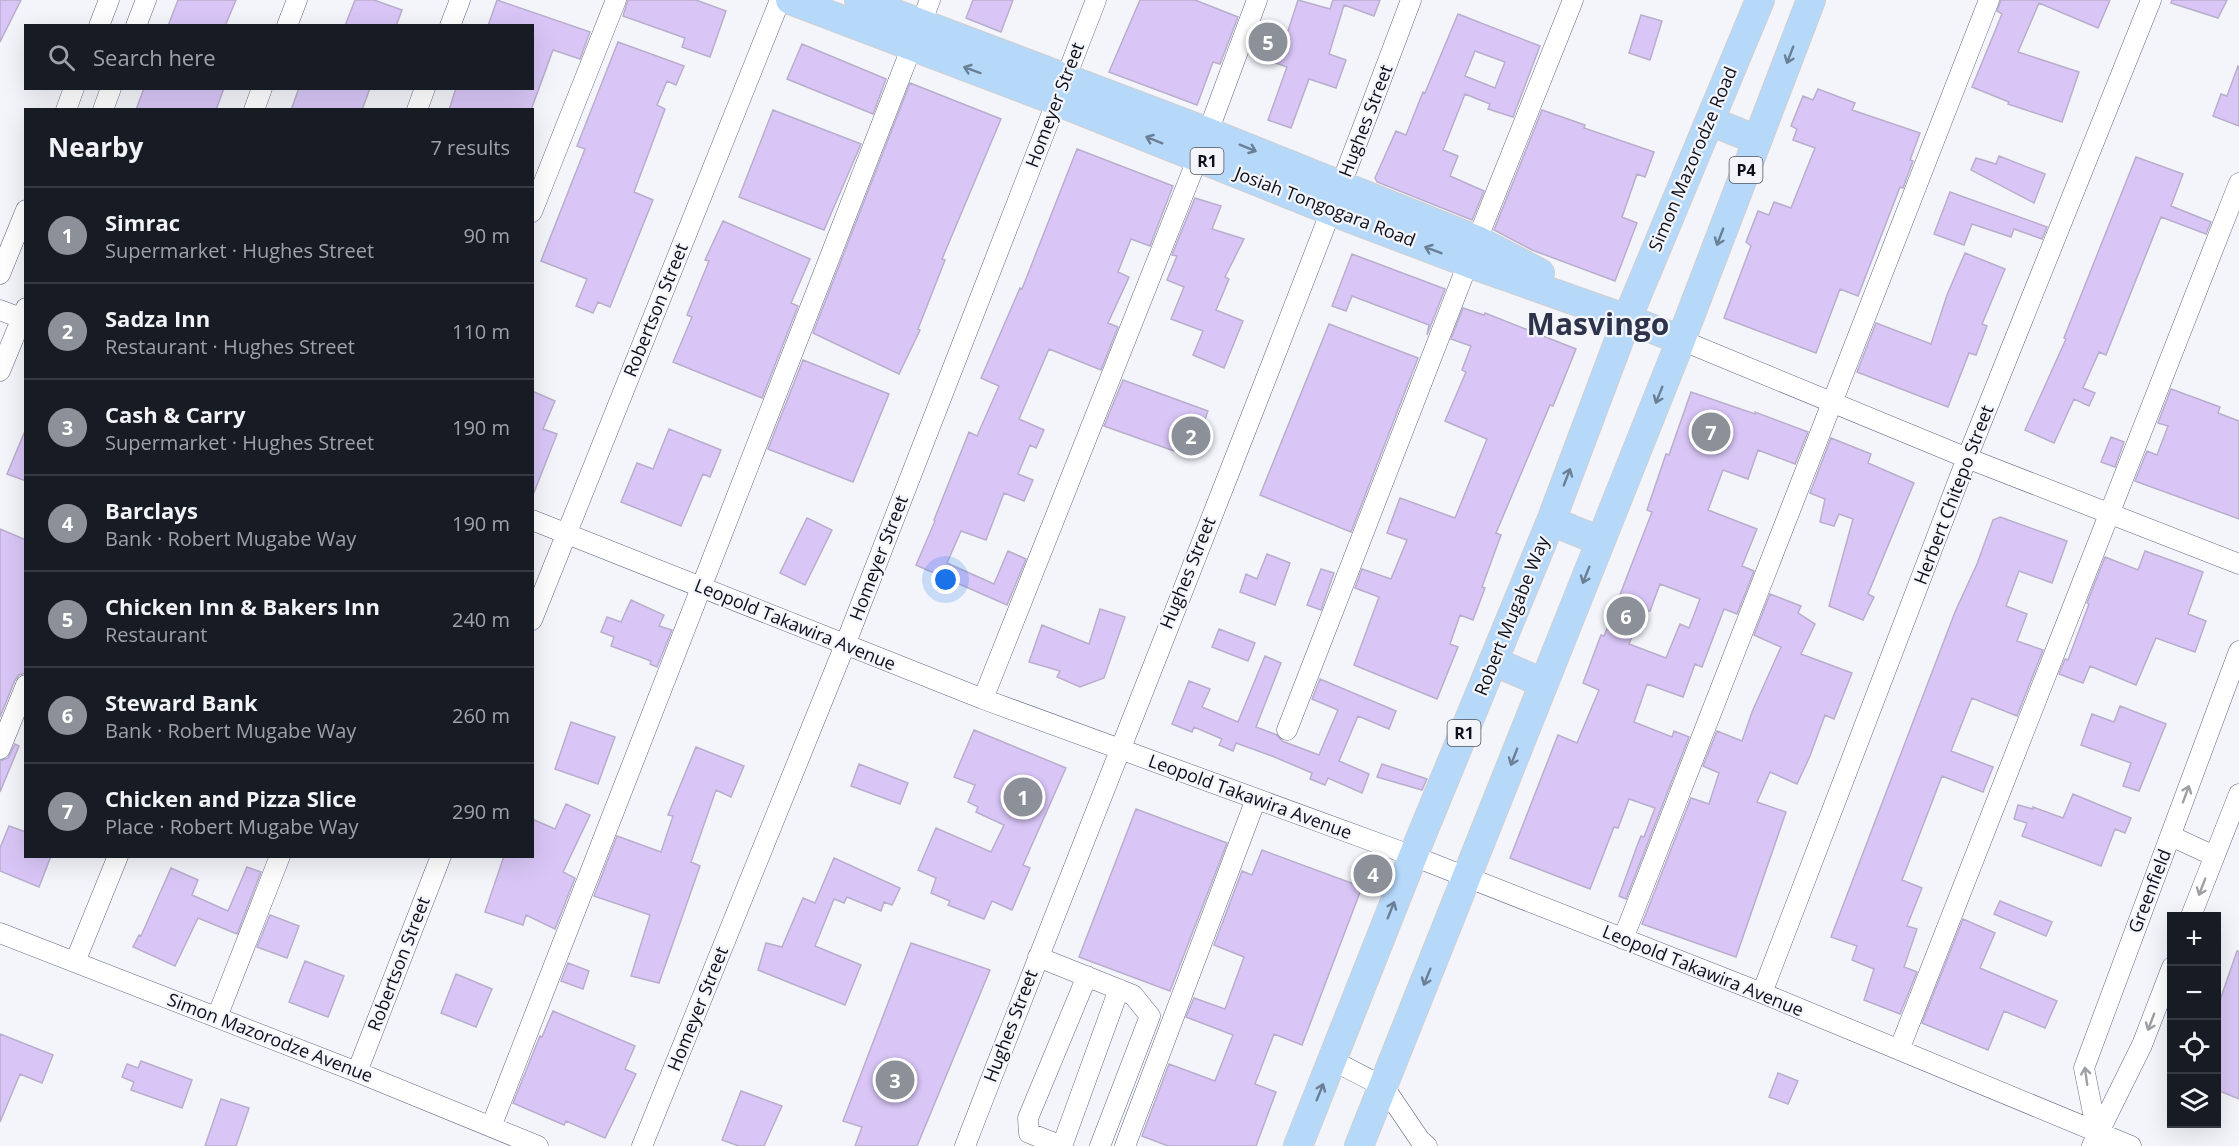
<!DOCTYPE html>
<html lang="en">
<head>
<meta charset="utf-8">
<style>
  :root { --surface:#171b24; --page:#242831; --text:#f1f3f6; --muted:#9ea1a6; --line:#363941; --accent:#8c9099 }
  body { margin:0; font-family:"Open Sans",sans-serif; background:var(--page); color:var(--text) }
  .controls { position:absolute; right:18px; bottom:18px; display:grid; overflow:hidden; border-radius:0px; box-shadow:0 6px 24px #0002 }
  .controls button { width:54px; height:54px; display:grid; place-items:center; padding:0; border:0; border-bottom:2px solid var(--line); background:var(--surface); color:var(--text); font:30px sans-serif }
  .you { position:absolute; left:946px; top:580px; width:21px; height:21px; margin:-15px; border:4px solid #fff; border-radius:50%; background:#1a73e8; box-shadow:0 0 0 9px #1a73e833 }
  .badge { display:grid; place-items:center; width:39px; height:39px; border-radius:50%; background:var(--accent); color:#fff; font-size:20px; font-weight:700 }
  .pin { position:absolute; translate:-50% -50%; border:3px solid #fff; box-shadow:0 2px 6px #0006 }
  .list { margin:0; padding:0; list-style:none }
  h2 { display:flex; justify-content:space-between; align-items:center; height:78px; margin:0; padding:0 24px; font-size:26px }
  h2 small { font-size:20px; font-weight:400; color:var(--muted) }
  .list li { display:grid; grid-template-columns:39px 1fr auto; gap:18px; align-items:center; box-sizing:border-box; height:96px; padding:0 24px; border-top:2px solid var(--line) }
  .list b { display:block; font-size:22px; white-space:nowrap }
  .list p { margin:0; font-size:20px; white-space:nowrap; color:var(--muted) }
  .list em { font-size:20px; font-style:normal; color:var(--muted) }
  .icon { flex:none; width:33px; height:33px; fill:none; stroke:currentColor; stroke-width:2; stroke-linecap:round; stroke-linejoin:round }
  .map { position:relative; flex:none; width:2239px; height:1146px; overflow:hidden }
  .search { position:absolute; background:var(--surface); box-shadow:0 6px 24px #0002; left:24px; top:24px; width:510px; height:66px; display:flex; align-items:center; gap:15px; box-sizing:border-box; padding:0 21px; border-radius:0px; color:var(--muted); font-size:22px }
  .panel { position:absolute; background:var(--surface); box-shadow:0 6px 24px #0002; left:24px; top:108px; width:510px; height:750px; border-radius:0px }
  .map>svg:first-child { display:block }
</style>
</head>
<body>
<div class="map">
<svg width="2239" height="1146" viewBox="0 0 2239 1146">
  <rect width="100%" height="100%" fill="#f3f5fb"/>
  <path fill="#d9c6f7" stroke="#b9aecc" stroke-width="1.5" fill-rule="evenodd" d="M0,0h21l-21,42z
    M178,0h58l-11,26h-57z
    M355,0h19l28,10 -6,16h-51z
    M497,0l93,32 -10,27 -27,-9 -22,60h-82l7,-22h76v-62h-44z
    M628,0h68l30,11 -16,46 -28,-10 3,-9 -62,-22z
    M973,0h40l-12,32 -35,-14z
    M1140,0h55l43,17 -18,47 -7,-2 -16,43 -88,-33z
    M1298,0l32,9 3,-9h47l-6,16 -30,-11 -15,49 17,6 -10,28 -27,-9 -18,49 -23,-8 19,-53 -37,-13 12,-32 26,9z
    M2001,0h109l-12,28 -59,-25 -21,49 61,20 -17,50 -54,-18 1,-2 -37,-15 30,-73 -5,-3z
    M2172,0h55l-9,18 -47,-15z
    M1458,14l82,32 -27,71 -25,-8 2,-5 -25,-10 -22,56 15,6 -8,20 34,15 -12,29 -95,-38 -2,-4 21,-47 10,4 17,-43 2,1zM1475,51l30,11 -10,26 -30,-12z
    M1641,15l21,6 -12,39 -21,-7z
    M618,42l66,24 -8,19 -9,-4 -10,24 8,4 -31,83 19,8 -43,107 -12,-5 -5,11 -17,-7 11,-27 -46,-18 44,-112 -8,-3z
    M802,44l84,35 -13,35 -86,-35z
    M2238,66l1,1v59l-26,-10 8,-22 6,2z
    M910,83l91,36 -59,140 3,1 -27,69 2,1 -21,44 -86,-41z
    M144,88h80l-8,22h-80z
    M299,88h71l-8,22h-71z
    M1818,89l37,14 -3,7 68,23 -10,27 3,1 -10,27 -3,-1 -42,109 -18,-7 -24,64 -92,-35 27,-72 -5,-4 12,-31 11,4 5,-13 17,6 24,-60 -22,-8 4,-11 -6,-3 12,-30 10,4z
    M773,110l88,34 -37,86 -85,-33z
    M1542,110l43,15 -1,3 70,24 -9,25 -8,-3 -15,43 15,6 -22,58 -83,-31 -38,-20z
    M1077,149l96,37 -23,60 -19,-7 -13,33 11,5 -21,46 10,4 -17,43 -52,-21 -30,70 25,11 -8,18 -6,-3 -12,29 15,6 -9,21 -20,-8 -18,47 -25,-9 -14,32 47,21 14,-33 18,8 -19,46 -91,-40 19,-44 -1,-1 35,-88 8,4 22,-50 -18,-8 39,-90 2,1z
    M1999,156l46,18 -11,29 -63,-33 5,-12 20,6z
    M2136,157l47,17 -12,32 40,16 -5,12 -45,-17 -55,138 -7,-3 -16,36 12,5 -6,13 -15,-7 -20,44 -29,-13 41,-91 -2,-1z
    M1950,192l97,35 -5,12 -28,-10 -3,8 -39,-13 -8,21 -30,-11z
    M1195,198l26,8 -9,23 32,10 -19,38 4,2 -13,31 27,11 -19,47 -31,-13 10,-24 -32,-12 13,-32 -17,-7 10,-24 -5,-1z
    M723,221l87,38 -19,44 7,3 -36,92 -89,-36 19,-45 -5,-2 22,-54 -4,-1z
    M1965,253l40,16 -23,55 5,2 -11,29 -7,-2 -21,54 -91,-35 19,-49 55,21 16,-49z
    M1352,254l93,35 -18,46 2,-10 -77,-29 -6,15 -14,-5z
    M1463,308l21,7 1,-2 91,36 -23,57 -3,-1 -54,128 5,2 -19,52 3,1 -12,32 -13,-5 -10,29 8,3 -21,52 -83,-34 25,-68 -24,-9 7,-19 29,10 16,-39 -20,-7 13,-35 55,20 32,-79 -42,-18 21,-49 -4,-2 9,-24 -20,-7z
    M1329,324l89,34 -67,174 -91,-37z
    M803,360l86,34 -36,88 -85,-33z
    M1123,380l85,31 -17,46 -87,-31z
    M2171,389l49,18 -2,6 21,8v98l-104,-38 12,-30 10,4 11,-29 -10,-3z
    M532,391l23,10 -12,28 14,5 -24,61z
    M1691,392l64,22v-2l53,20 -13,32 -37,-14 -10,29 -25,-9 -15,40 49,19 -15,37 12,5 -17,43 -13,-5 -22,58 -7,-3 -12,33 -36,-13 -13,38 38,15 2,-6 15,6 -63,162 -7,-3 18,-50 4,-10 3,1 11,-29 -26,-9 -11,29 -4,-1 -24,62 -80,-31 48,-123 19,8 22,-53 -16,-7 18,-48 3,1 48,-124 -5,-2 19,-56 3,1zM1660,584l40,15 -11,29 -9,-4 -14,34 -37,-14 13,-33h8z
    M669,429l52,21 -11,27 -7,-3 -22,52 -60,-24 16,-39 16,6z
    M25,431h1v50l-19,-7z
    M2111,437l13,5 -9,25 -14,-5z
    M1831,438l40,16 -3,9 46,20 -46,111 6,3 -11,23 -34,-14 24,-87 -14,-5 -5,12 -14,-4 5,-23 -15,-6z
    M2000,517l67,24 -15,42 -33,-12 -13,35 21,8 -10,27 26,9 -26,66 -45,-18 -21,53 42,16 -10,25 -41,-16 -40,104 20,8 -15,38 10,3 -13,38 13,5 -17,42 -36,-14 10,-31 -22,-9 5,-14 -26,-9 124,-325 22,-48 16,-44z
    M807,518l25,12 -27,55 -25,-12z
    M0,529l26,11v133l-7,2 -4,5 -15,37z
    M2145,551l58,21 -15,42 18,7 -11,31 -39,-14 -20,47 -46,-19 -7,17 -24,-9 6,-15 3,1 21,-56 -2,-1 18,-46 33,13z
    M1267,554l23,9 -15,42 -35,-13 6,-18 11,5z
    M1321,569l13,4 -13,37 -14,-5z
    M1770,594l31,12 -3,7 17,11 -14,30 51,19 -18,46 -9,-4 -15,41 -13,28 -27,-12 -13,30 29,10 -50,145 -94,-33 49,-126 18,6 10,-31 -16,-7 14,-35 25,10 10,-29 29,-65 -27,-12z
    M631,600l33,15 -5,11 13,4 -15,37 -7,-3 1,-3 -40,-15 3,-9 -13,-5 6,-15 14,5z
    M1100,609l25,8 -21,61 -24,9 -23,-10 3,-6 -31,-9 13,-37 47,19z
    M1219,629l36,14 -7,18 -36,-14z
    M1265,656l16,7 -25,64 21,8 5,6 37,14 19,-45 -26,-11 8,-20 76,32 -7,18 -31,-13 -19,45 30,13 -7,19 -34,-15 -3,7 -15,-6 2,-6 -40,-17 -36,-13 -3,8 -14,-6 3,-6 -28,-12 -2,5 -20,-8 17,-43 21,8 -8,18 36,15z
    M2120,706l46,18 -27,67 -16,-5 8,-23 -50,-18 11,-31 22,8z
    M571,722l44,15 -17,47 -43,-15z
    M974,730l92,38 -43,97 7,3 -18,42 -20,-9 -8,18 -36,-14 2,-4 -19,-8 5,-15 -18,-8 18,-42 55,24 13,-27 -28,-13 2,-5 -10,-5 7,-17 -21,-8z
    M15,744l4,2 -19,46v-31l8,-3z
    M696,747l48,19 -13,31 -15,-7 -25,72 9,4 -41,117 -28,-7 19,-61 -56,-19 23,-60 44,16 12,-36 -5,-1z
    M859,764l49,19 -8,21 -49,-18z
    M1382,764l45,15 -5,11 -45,-13z
    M2073,794l58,24 -6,15 -10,-4 -14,37 -79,-30 5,-13 -13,-4 4,-14 15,4v-2l30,11z
    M566,804l24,11 -27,57 12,6 -20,51 -29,-14 -3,10 -38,-13 19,-56h28v-37l23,10z
    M1136,809l91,34 -57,148 -91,-34z
    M9,826l17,6v24h25l-12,31 -39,-16v-23z
    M1262,850l100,37 -60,158 -28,-11 -19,50 21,8 -20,54h-88l-26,-10 27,-72 46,17 18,-46 -47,-18 8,-19 31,11 19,-52 -30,-12 28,-74 10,4z
    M834,858l66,30 -8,17 -8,-3 -3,9 -34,-14 -3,6 -10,-4 -19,47 46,19 -16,40 -87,-35 8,-27 16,4 21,-49 12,5z
    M247,867l14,5 -24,62 -39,-16 -23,48 -42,-19 6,-12 2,1 30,-68 27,12 -6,15 36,16z
    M2000,901l52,21 -6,14 -52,-22z
    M270,915l29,11 -12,32 -30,-11z
    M1963,919l32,14 -15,35 77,33 -12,27 -41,-17 -16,39 -66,-27z
    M911,943l79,27 -73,176h-62l7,-19 -19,-6z
    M2237,951h2v148l-22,-9v-81z
    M305,961l39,15 -16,41 -39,-15z
    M568,963l21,8 -6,18 -22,-8z
    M456,974l36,15 -16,38 -35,-14z
    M553,1011l82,35 -10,23 11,5 -31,64 -39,-17 -2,4 -51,-22 27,-67 2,1z
    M0,1034l53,21 -11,28 -22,-9 -20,48z
    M141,1061l51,19 -10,28 -51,-18 3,-8 -12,-5 5,-13 11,4z
    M1778,1073l20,8 -10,23 -19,-7z
    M741,1091l41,15 -18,40h-25l-17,-6z
    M221,1099l28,9 -13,38h-31z"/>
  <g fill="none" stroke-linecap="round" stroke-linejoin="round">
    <g stroke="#626984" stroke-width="21">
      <path id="minor" d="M99,26l10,-26
        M136,26l10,-26
        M287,26l10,-26
        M450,26l10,-26
        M66,110l8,-22
        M103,110l8,-22
        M254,110l8,-22
        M417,110l8,-22
        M532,212l84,-212
        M0,274l26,-64
        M0,310l26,10
        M1681,340l286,118 272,106
        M0,371l26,-63
        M532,520l451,179 430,157 349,137 369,153
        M532,620l248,-620
        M983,699l225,-567 49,-132
        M1287,730l190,-490 96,-240
        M0,749l26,-64
        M2171,836l43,20
        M2191,916l48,-122
        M0,933l357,139 181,74
        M1623,939l366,-939
        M1038,957l95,38 17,21 -50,130
        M75,962l43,-106
        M1762,993l205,-535 184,-458
        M217,1017l63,-161
        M1899,1050l340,-867
        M1332,1060l52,27 36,53 7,6
        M357,1072l84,-216
        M491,1127l439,-1127
        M2097,1133l-13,-65 155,-417
        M642,1146l203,-501 251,-645
        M965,1146c148,-382 302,-762 446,-1146
        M1062,1146l-33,-13 -1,-15 59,-142
        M1062,1146l57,-157
        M1125,1146l131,-347
        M2092,1146l50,-101 30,-78"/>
    </g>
    <g stroke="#cfcfd1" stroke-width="30">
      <path id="highway" d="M790,0l266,101 275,110 137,52 159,56 54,21
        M859,0l349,132 269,108 63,33
        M1710,121l47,19
        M1551,521l49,20
        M1493,661l50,22
        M1298,1146l115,-290 138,-335 76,-202 133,-319
        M1359,1146l322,-806 130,-340"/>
    </g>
    <use href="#minor" stroke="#fff" stroke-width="20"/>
    <use href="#highway" stroke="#b6d9fa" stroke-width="28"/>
  </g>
  <defs><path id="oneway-shaft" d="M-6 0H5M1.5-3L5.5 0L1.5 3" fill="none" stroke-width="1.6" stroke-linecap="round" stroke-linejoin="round" transform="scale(1.5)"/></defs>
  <g stroke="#6a7f95">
    <use href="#oneway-shaft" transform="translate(1790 55) rotate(111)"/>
    <use href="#oneway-shaft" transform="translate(972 70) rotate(-160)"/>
    <use href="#oneway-shaft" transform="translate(1154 140) rotate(-158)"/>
    <use href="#oneway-shaft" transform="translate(1248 148) rotate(22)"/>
    <use href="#oneway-shaft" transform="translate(1720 237) rotate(111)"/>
    <use href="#oneway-shaft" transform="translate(1433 250) rotate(-159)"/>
    <use href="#oneway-shaft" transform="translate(1659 395) rotate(112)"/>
    <use href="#oneway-shaft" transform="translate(1567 477) rotate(-69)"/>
    <use href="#oneway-shaft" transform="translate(1586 575) rotate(112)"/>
    <use href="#oneway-shaft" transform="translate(1514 757) rotate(111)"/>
    <use href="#oneway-shaft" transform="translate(1391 910) rotate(-68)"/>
    <use href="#oneway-shaft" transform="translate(1427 977) rotate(112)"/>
    <use href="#oneway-shaft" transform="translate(1320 1092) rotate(-68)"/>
  </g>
  <g stroke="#9e9fa3">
    <use href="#oneway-shaft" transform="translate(2186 794) rotate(-70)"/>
    <use href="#oneway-shaft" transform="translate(2202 887) rotate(111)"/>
    <use href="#oneway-shaft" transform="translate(2151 1022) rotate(111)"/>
    <use href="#oneway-shaft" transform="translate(2086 1076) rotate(-98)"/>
  </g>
  <g text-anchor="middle" stroke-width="4.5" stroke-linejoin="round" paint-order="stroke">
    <g fill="#f3f5fb" stroke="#52555e" stroke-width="1.5">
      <rect x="1190.5" y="148" width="33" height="26" rx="4.5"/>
      <rect x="1729.5" y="157" width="33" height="26" rx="4.5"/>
      <rect x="1447.5" y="720" width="33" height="26" rx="4.5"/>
    </g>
    <g font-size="16" font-weight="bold" fill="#0d101a">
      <text x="1207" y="167">R1</text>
      <text x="1746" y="176">P4</text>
      <text x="1464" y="739">R1</text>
    </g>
    <g font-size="18" fill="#0d101a" stroke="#f3f5fb">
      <text transform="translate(1055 105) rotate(-69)" y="6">Homeyer Street</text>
      <text transform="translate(1366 121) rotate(-69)" y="6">Hughes Street</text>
      <text transform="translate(1693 159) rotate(-67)" y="6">Simon Mazorodze Road</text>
      <text transform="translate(1325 207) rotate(21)" y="6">Josiah Tongogara Road</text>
      <text transform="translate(656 310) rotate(-68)" y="6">Robertson Street</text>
      <text transform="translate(1954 495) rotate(-69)" y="6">Herbert Chitepo Street</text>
      <text transform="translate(879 558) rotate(-69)" y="6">Homeyer Street</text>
      <text transform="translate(1188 573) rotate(-68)" y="6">Hughes Street</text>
      <text transform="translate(1512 616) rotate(-68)" y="6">Robert Mugabe Way</text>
      <text transform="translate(795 625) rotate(22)" y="6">Leopold Takawira Avenue</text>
      <text transform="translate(1250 797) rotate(20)" y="6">Leopold Takawira Avenue</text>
      <text transform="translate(2150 891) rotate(-69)" y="6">Greenfield</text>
      <text transform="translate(399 964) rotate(-69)" y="6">Robertson Street</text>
      <text transform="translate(1703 971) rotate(22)" y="6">Leopold Takawira Avenue</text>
      <text transform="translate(698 1009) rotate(-68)" y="6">Homeyer Street</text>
      <text transform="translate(1011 1026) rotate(-69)" y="6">Hughes Street</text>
      <text transform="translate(270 1038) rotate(21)" y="6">Simon Mazorodze Avenue</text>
    </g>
    <g font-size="30" font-weight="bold" fill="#2e334c" stroke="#f3f5fb">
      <text x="1598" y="335">Masvingo</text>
    </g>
  </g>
</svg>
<div class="controls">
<button>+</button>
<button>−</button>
<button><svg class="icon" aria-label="locate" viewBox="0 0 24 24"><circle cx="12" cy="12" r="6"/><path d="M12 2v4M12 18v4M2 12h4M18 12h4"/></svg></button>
<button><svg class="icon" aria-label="layers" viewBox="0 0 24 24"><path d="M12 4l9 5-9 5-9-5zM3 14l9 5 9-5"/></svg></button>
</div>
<div class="you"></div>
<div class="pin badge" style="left:1023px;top:797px">1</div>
<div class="pin badge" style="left:1191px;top:436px">2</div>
<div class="pin badge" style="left:895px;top:1080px">3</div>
<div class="pin badge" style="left:1373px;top:874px">4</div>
<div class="pin badge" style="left:1268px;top:42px">5</div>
<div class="pin badge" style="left:1626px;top:616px">6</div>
<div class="pin badge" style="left:1711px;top:432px">7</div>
<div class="search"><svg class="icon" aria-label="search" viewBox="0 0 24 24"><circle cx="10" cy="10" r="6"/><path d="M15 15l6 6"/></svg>Search here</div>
<section class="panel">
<h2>Nearby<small>7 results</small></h2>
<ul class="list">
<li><span class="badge">1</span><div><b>Simrac</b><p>Supermarket · Hughes Street</p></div><em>90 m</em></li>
<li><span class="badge">2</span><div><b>Sadza Inn</b><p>Restaurant · Hughes Street</p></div><em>110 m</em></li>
<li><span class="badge">3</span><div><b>Cash &amp; Carry</b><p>Supermarket · Hughes Street</p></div><em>190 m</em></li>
<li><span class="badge">4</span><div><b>Barclays</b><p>Bank · Robert Mugabe Way</p></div><em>190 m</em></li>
<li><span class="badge">5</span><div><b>Chicken Inn &amp; Bakers Inn</b><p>Restaurant</p></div><em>240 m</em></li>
<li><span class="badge">6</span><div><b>Steward Bank</b><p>Bank · Robert Mugabe Way</p></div><em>260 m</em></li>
<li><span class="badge">7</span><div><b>Chicken and Pizza Slice</b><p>Place · Robert Mugabe Way</p></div><em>290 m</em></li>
</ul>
</section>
</div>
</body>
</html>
